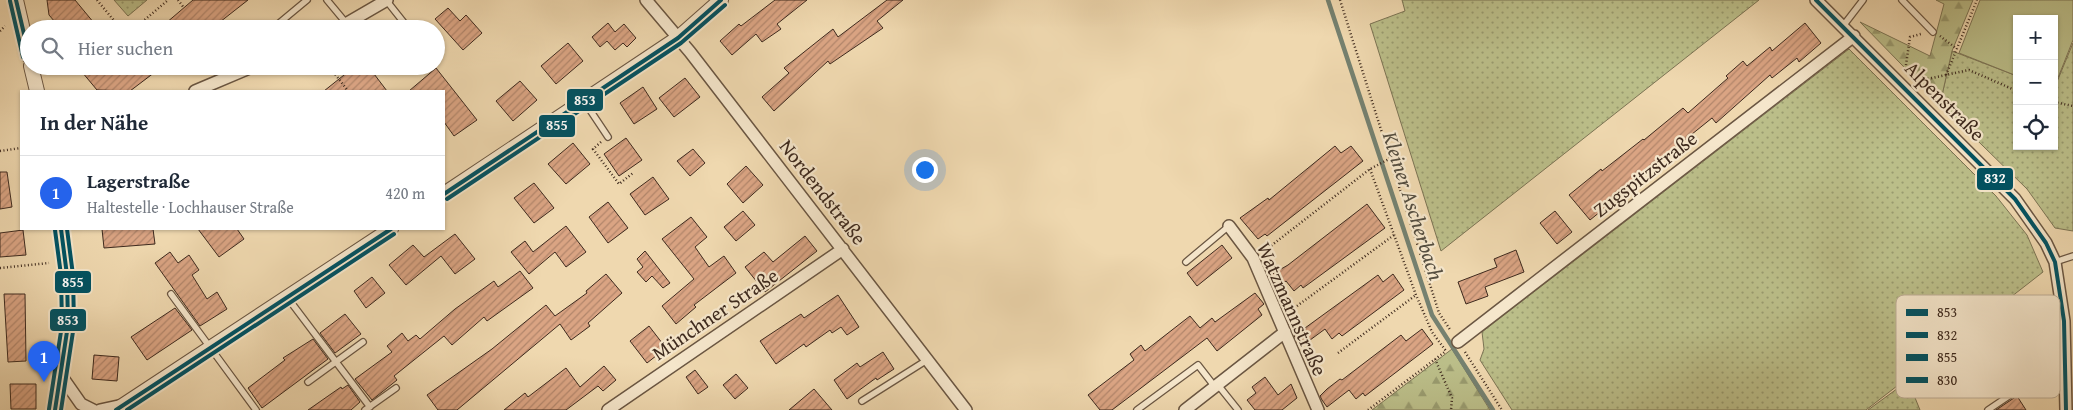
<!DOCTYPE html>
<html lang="de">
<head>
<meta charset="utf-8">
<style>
  :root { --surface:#fff; --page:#f6f6f7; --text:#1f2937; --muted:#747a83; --line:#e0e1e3; --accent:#2563eb }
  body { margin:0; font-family:"Gentium Book Plus",serif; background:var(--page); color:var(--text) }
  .controls { position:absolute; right:15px; top:15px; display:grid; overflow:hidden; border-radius:0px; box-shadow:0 1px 4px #0004 }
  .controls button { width:45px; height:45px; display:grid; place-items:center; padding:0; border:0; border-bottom:1px solid var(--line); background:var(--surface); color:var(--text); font:25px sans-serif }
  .you { position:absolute; left:924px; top:169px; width:18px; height:18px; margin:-12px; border:4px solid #fff; border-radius:50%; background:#1a73e8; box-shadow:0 0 0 8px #1a73e833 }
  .badge { display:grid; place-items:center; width:32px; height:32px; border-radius:50%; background:var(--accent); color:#fff; font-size:16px; font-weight:700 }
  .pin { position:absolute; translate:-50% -41px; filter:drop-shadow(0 1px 2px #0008) }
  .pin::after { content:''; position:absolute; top:26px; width:18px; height:15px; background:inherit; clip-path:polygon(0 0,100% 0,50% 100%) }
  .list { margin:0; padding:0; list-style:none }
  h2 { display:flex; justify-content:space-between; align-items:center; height:65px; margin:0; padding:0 20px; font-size:21px }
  h2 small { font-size:16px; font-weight:400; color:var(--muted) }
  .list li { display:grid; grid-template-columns:32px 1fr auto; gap:15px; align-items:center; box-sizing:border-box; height:75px; padding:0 20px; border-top:1px solid var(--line) }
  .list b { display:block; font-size:19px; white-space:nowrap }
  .list p { margin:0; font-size:16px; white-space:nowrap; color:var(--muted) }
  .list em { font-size:16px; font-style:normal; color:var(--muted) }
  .icon { flex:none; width:28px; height:28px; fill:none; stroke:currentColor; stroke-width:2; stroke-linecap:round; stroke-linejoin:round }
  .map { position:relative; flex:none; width:2073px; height:410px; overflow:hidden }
  .search { position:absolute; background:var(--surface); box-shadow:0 1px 4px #0004; left:20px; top:20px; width:425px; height:55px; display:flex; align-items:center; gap:12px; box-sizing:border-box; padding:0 18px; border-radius:28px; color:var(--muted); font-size:19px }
  .panel { position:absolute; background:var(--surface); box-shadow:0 1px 4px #0004; left:20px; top:90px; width:425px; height:140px; border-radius:0px }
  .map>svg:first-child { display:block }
</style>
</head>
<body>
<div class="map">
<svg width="2073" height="410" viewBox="0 0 2073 410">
  <defs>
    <pattern id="grass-dots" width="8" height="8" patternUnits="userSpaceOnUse" patternTransform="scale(1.25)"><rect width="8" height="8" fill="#bbbe89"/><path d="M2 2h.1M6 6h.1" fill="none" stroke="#999b6f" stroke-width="1.8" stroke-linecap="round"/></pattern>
    <pattern id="forest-firs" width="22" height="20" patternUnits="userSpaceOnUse" patternTransform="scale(1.25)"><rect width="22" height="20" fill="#bbbe89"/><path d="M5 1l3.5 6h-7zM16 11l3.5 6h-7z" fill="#999b6f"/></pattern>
    <pattern id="building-hatch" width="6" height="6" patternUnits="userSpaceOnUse" patternTransform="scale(1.25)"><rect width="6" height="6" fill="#daa483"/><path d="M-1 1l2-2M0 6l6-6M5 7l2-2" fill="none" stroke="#b2866b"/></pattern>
  </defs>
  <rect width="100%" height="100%" fill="#efd8af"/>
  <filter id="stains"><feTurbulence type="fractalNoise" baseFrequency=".004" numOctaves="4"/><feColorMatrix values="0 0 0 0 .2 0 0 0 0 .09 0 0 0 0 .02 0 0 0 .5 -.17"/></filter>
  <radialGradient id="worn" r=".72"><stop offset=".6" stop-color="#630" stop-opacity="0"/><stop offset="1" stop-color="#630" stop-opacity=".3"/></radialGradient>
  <path fill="url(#grass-dots)" stroke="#7c7454" d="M114,0h33l-19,16z
    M1402,0h357l-318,251 -71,-227 35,-13z
    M2073,43v188l-18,-3 -28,-39 -87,-85 12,-53 65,25v70h37v-57z
    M1849,49l147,147 31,39 16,37 -136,106 13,32h-52l37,-27 1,-4 -40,31h-354l-32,-50 4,-11 -2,-17z"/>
  <path fill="url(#forest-firs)" stroke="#7c7454" d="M1936,0h37l-21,51 -12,53 -80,-82 70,34 14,-52z
    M1452,349l38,61h-118z"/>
  <path fill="#bbbe89" stroke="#7c7454" d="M1980,0h93v40l-19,48v-69h-37v57l-58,-23z"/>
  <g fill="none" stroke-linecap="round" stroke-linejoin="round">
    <path stroke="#758170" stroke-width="4.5" d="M1328,0l104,315 61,95"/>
  </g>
  <path fill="url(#building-hatch)" stroke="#3e2a1e" d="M47,0h28l24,29h-38l-12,-14z
    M193,0h55l-37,29h-52z
    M775,0h32l-30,24 4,5 -19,13 -6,-8 -24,21 -12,-14 19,-17 2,2z
    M887,0h16l-26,21 6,7 -53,36 -2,-3 -54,50 -12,-14 27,-24 -5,-5 49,-39 5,8z
    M448,8l12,13 6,-6 16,18 -19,17 -28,-31z
    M608,23l7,9 9,-8 12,14 -9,9 -4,-4 -8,7 -8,-9 -7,6 -8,-10z
    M1805,23l16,20 -22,19 -2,-4 -25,20 -2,-3 -54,48 -4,-5 -92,74 2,2 -32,26 -21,-25 32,-26 1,2 41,-32 1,1 39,-32 5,5 40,-35 -2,-2 17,-15 4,5 23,-19 2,4z
    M568,43l15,18 -27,23 -15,-18z
    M77,66h86l-33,25 -33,-1z
    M337,66h31l19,25h-63l20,-16z
    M436,68l41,52 -23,16 -10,-14v-31h-35z
    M685,78l15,19 -26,20 -15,-19z
    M520,81l17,19 -24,21 -17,-20z
    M643,87l14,22 -23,15 -14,-21z
    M626,138l16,22 -23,16 -15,-22z
    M573,143l17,21 -24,20 -18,-20z
    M1335,146l6,7 10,-7 12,15 -96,75 -2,-2 -7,5 -18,-21 28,-20 1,2z
    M693,149l12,14 -15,13 -13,-15z
    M746,166l17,19 -20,18 -16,-19z
    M0,172h7l5,35 -12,2z
    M653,177l16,22 -24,16 -15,-21z
    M534,183l20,25 -20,15 -20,-25z
    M608,202l20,26 -20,15 -19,-26z
    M1367,204l18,24 -82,60 -2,-3 -7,6 -8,-10 -8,6 -9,-11 19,-11z
    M743,211l12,14 -19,16 -12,-14z
    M1555,211l17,21 -15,12 -17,-21z
    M691,217l16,20 -12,10 14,20 15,-11 12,17 -42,32 2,2 -20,17 -14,-18 32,-27 -32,-40z
    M566,226l20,26 -20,15 -11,-15 -26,22 -18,-22 14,-11 8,11z
    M102,229h51l2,15 -51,4z
    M198,229h39l7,10 -25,18z
    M23,230l3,25 -26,2v-24z
    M455,234l20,25 -20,15 -14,-18 -35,29 -17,-20 24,-20 11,12z
    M805,236l12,15 -52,41 -20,-25 19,-15 9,10z
    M1222,245l10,13 -35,28 -10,-13z
    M1516,250l8,22 -39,15 3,9 -22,8 -8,-22 39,-15 -3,-8z
    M645,251l25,32 -7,5 -11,-12 -6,6 -9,-10 6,-5 -6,-8z
    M170,252l8,11 11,-8 10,15 -7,5 15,24 10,-7 10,17 -27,17 -45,-63z
    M520,271l13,17 -46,33 -3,-4 -32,28 -8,-9 -50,40 3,4 -25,20 -17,-21 37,-27 -5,-6 15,-13 6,8 8,-6 4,4 35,-30 39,-28 4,6z
    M606,274l16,19 -34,30 2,3 -19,14 -11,-16 -103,86h-19l-11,-15 65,-46 54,-44 9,11 32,-23 -1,-2z
    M1393,274l11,16 -62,46 -3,-3 -7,6 -7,-10 -23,17 -8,-10 84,-61 5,7z
    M372,277l13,16 -19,15 -12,-17z
    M1255,293l9,11 -6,5 4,6 -45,36 -10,-13 -95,72h-12l-12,-15 46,-35 -4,-6 11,-9 4,6 45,-35 10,12 12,-10 3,4z
    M4,294h21l1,67 -18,1z
    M838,295l21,32 -12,8 -6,-8 -9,6 -2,-3 -24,17 -2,-3 -28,20 -16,-23 41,-27 3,4z
    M175,308l17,22 -45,30 -16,-23z
    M345,314l16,20 -26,19 -15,-20z
    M649,326l17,22 -19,15 -17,-22z
    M1422,329l11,15 -68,52 -2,-3 -7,6 -7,-9 -22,17 -5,-7 -2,-4 7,-7 13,-10 2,1 59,-45 5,6z
    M313,339l15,20 -66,49 -14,-20 37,-28 -2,-2z
    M883,352l11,17 -17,11 -1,-2 -29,21 -13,-19 23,-17 3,4z
    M94,355l25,2 -2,24 -25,-2z
    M604,366l12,14 -13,11 -5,-5 -32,24h-62l21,-17 3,4 38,-29 14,19z
    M695,370l13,17 -10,7 -12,-17z
    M736,374l12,14 -13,11 -12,-14z
    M1265,377l13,18 13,-11 6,14 -15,12h-27l-8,-10 9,-7 -4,-6z
    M10,384h26v25h-25z
    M348,385l12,17 -9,8h-43l33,-23 1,2z
    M814,389l18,21h-43z
    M2017,396l9,14h-30z"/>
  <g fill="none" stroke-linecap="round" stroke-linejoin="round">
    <g stroke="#6a5642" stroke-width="8">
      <path id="service" d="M327,0l20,24
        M386,0l23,29
        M1902,0l31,32
        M1843,26l20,-26
        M272,29l35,-29
        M584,101l24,36
        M1186,262l43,-36
        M2055,262l18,-6
        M171,294l85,116
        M287,297l83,110
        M308,382l55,-40
        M1218,385l20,25
        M862,401l65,-41
        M365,410l31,-22
        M1137,410l61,-45 17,22
        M1988,410l40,-27 37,-10"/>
    </g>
    <g stroke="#6a5642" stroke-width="14">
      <path id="minor" d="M646,0l44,52 276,358
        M1816,0l199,199 31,44 9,19 9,59 2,89
        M337,29l50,-29
        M195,91l59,-25
        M1229,226l24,32 65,152
        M1458,342l396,-306
        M60,374l21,30 12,6
        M100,410l23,-5
        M608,410l235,-161
        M1185,410l100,-78"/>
    </g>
    <g stroke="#6a5642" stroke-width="16">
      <path id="tertiary" d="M16,0l13,56
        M31,66l6,25
        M444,194l234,-156 43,-38
        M55,410l13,-85 -1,-50 -6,-46
        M116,410l275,-181"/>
    </g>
    <path stroke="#3e2a1e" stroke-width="2.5" stroke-dasharray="1 2.5" stroke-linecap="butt" d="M97,0l24,29
      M178,0l6,8
      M1340,0l99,313 12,18
      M134,29l34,-29
      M0,31l5,-5
      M1940,36l17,13
      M329,66l19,25
      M1905,72l5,-35 11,-3
      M1946,75l31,-75
      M1914,82l55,-12 48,21
      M2054,102l19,4
      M601,142l-8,7 26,35 14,-11
      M0,151l21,-3
      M1370,169l46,126 16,37 14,19
      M1263,252l107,-83 19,-10
      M0,268l49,-5
      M1297,306l97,-71
      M1465,352l37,58
      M1338,353l78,-58
      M1435,359l17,39 -1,12
      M1368,410l78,-59"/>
    <use href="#service" stroke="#f5e6cb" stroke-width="5.5"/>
    <use href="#minor" stroke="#f5e6cb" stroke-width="11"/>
    <use href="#tertiary" stroke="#f5e6cb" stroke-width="14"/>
    <g stroke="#f5e6cb" stroke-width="8">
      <path id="bus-1" d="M16,0l13,55
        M444,194l234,-156 43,-38
        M55,410l13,-85 -1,-50 -6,-46
        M116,410l275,-181"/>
    </g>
    <g stroke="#f5e6cb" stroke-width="8">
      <path id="bus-2" d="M1816,0l199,199 31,44 9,19 9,59 2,89"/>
    </g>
    <g stroke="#f5e6cb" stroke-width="8">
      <path id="bus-3" d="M10,1l13,56
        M447,199l234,-156 44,-38
        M61,410l13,-85 -1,-50 -6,-46
        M127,410l267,-176"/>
    </g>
    <g stroke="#f5e6cb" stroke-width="8">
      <path id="bus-4" d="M49,409l13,-84 -1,-50 -6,-45"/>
    </g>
    <use href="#bus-1" stroke="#005262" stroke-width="4"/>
    <use href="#bus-2" stroke="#005262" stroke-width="4"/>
    <use href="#bus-3" stroke="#005262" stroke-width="4"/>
    <use href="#bus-4" stroke="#005262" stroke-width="4"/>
  </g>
  <g text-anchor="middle" stroke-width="4.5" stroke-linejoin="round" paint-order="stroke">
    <g font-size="20" fill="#3e2a1e" stroke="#f5e6cb">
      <text transform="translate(1945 101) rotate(45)" y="7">Alpenstraße</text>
      <text transform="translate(1645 174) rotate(-38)" y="7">Zugspitzstraße</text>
      <text transform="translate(823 192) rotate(52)" y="7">Nordendstraße</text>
      <text transform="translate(1292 309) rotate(66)" y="7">Watzmannstraße</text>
      <text transform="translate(715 314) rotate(-34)" y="7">Münchner Straße</text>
    </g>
    <g font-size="21" font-style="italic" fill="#554e40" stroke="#f5e6cb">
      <text transform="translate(1413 206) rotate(72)" y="7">Kleiner Ascherbach</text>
    </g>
  </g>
  <rect x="1896" y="295" width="164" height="103" rx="8" fill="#f5e6cb" stroke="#beae97" stroke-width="1"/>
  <rect x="1906" y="309" width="22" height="7" fill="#005262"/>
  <rect x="1906" y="332" width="22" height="6" fill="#005262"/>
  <rect x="1906" y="354" width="22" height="7" fill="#005262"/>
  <rect x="1906" y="377" width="22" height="6" fill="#005262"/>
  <g font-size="14" fill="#3e2a1e">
    <text x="1937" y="317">853</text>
    <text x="1937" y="340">832</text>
    <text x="1937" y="362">855</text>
    <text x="1937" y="385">830</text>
  </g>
  <g stroke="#f5e6cb" stroke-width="2">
    <rect x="566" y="88" width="38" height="24" rx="5" fill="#005262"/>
    <rect x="538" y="114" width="38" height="24" rx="5" fill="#005262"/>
    <rect x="1976" y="167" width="38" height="24" rx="5" fill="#005262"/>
    <rect x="54" y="270" width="38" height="24" rx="5" fill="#005262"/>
    <rect x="49" y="308" width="38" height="24" rx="5" fill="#005262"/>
  </g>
  <g font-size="14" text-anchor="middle" font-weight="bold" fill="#fff">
    <text x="585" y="105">853</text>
    <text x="557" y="130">855</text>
    <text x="1995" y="183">832</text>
    <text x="73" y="287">855</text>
    <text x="68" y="325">853</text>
  </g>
  <rect width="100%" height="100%" filter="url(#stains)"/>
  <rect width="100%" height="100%" fill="url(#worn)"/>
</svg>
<div class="controls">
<button>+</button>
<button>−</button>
<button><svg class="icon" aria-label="locate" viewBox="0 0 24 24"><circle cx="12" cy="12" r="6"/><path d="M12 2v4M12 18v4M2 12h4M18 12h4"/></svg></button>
</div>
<div class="you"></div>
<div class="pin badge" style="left:44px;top:382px">1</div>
<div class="search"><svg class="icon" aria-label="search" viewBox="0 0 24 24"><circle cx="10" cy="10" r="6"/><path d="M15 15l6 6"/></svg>Hier suchen</div>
<section class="panel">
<h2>In der Nähe<small></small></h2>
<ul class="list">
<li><span class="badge">1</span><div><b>Lagerstraße</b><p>Haltestelle · Lochhauser Straße</p></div><em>420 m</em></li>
</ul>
</section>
</div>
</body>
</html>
